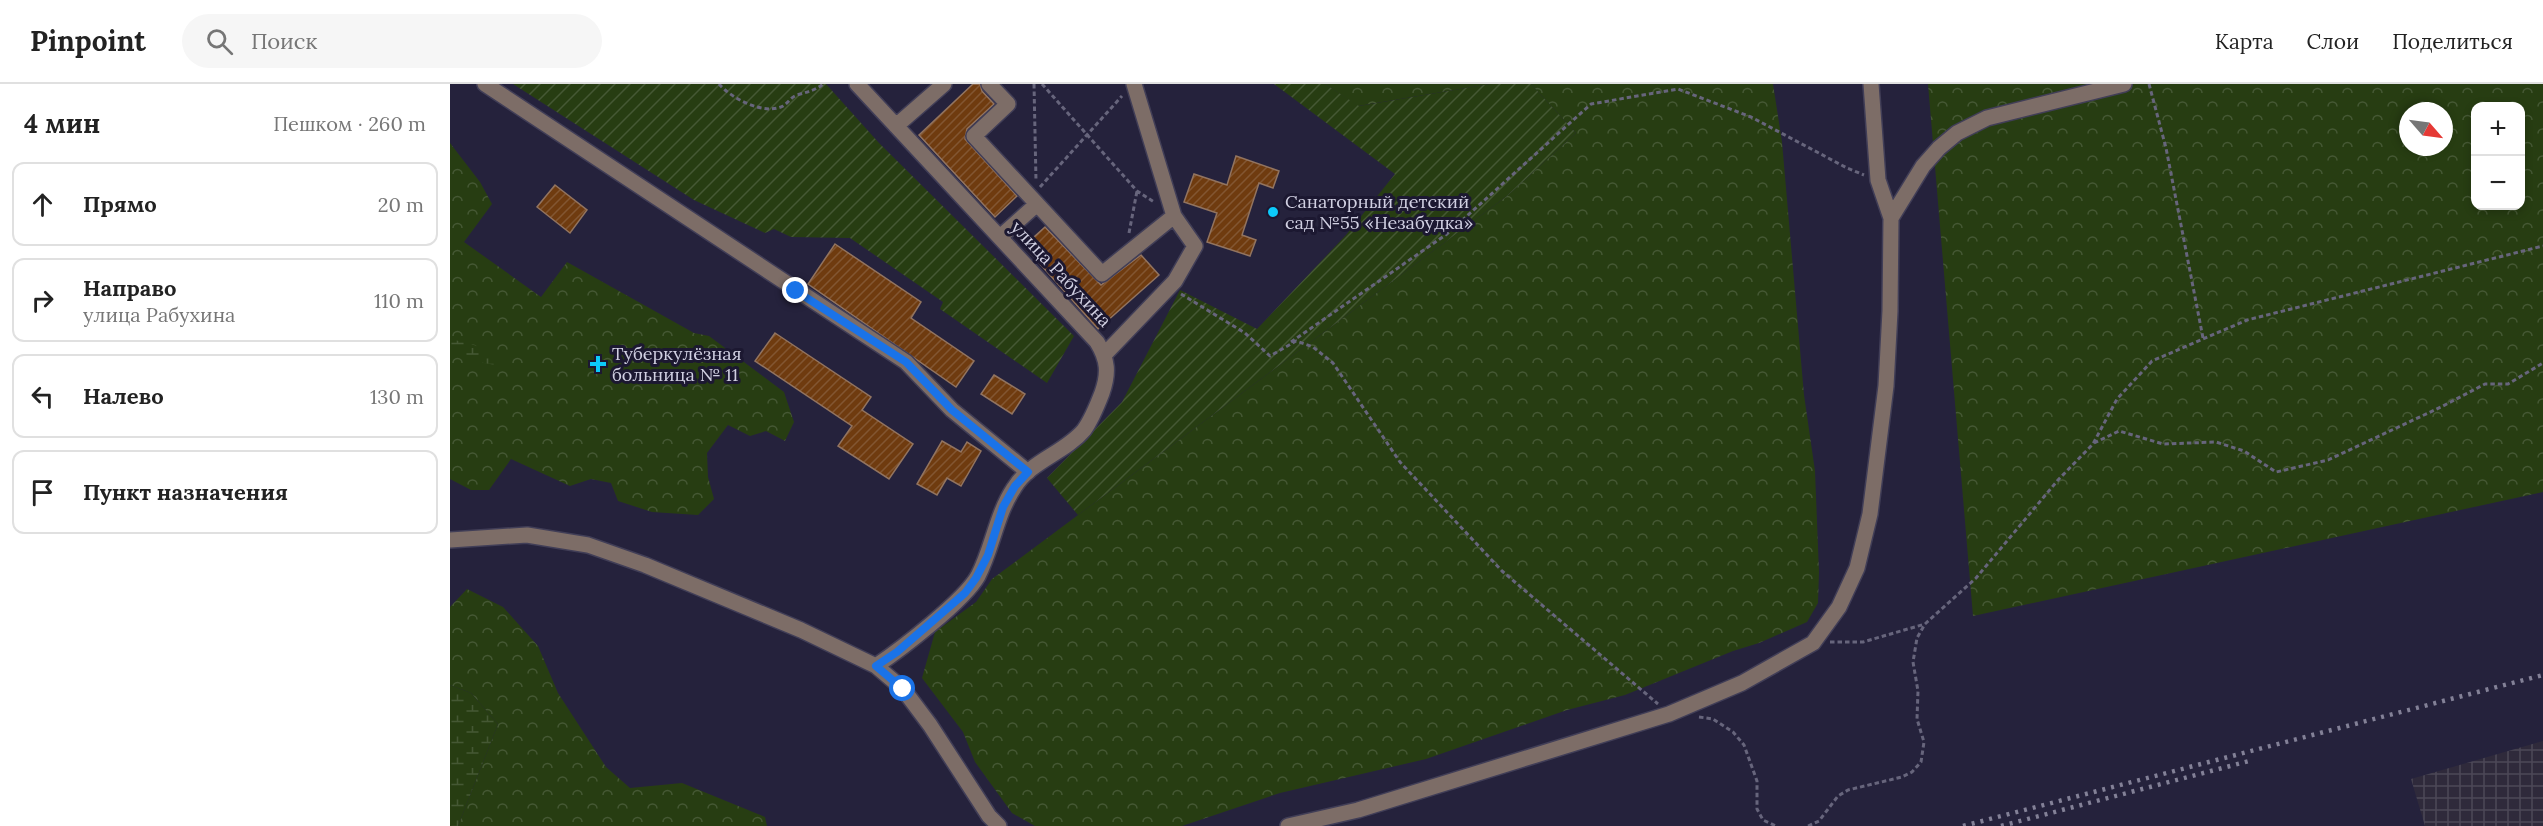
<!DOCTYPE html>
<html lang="ru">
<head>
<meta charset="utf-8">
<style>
  :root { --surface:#fff; --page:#f6f6f6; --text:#222; --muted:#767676; --line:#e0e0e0 }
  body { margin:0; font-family:Lora,serif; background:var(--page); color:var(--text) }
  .controls { position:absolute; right:18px; top:18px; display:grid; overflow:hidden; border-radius:12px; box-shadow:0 3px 9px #0003 }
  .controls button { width:54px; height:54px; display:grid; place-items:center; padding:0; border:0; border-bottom:2px solid var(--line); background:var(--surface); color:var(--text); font:30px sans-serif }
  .compass { position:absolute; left:1949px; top:18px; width:54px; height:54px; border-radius:50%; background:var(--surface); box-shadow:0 3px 9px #0003; rotate:118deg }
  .stop { position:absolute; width:18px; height:18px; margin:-14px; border:4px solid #1a73e8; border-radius:50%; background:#fff }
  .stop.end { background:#1a73e8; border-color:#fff; box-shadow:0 2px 6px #0008 }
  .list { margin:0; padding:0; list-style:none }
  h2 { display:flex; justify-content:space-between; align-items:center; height:78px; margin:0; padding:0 24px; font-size:26px }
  h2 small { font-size:20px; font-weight:400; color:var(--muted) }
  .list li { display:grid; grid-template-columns:39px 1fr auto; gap:18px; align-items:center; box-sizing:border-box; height:84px; margin:0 12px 12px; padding:0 12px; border:2px solid var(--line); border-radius:12px }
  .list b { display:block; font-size:22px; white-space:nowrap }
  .list p { margin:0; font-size:20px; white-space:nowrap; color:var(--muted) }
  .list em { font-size:20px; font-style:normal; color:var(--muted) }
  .icon { flex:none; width:33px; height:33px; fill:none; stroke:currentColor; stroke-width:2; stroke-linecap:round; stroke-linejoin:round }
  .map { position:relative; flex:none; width:2093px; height:742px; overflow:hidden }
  header { display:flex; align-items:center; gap:36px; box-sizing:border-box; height:84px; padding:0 30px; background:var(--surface); border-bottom:2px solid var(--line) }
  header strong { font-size:28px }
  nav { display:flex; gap:33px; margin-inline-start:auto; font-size:21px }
  .search { width:420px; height:54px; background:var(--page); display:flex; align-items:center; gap:15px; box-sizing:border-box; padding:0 21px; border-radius:33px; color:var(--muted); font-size:22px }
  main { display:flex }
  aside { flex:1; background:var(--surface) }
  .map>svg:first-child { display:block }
</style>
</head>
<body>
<header>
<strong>Pinpoint</strong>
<div class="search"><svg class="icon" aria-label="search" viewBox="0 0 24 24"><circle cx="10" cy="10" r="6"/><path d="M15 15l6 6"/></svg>Поиск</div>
<nav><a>Карта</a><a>Слои</a><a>Поделиться</a></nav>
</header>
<main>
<aside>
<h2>4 мин<small>Пешком · 260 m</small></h2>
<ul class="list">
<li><svg class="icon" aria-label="ahead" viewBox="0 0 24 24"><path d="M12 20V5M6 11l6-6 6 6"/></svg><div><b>Прямо</b></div><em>20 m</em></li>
<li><svg class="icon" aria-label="right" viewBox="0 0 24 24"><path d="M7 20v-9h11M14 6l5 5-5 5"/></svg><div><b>Направо</b><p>улица Рабухина</p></div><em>110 m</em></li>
<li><svg class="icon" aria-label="left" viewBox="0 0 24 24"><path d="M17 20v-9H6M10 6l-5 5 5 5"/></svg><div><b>Налево</b></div><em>130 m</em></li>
<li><svg class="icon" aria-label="arrive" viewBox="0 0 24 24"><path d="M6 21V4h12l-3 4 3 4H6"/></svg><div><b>Пункт назначения</b></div></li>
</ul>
</aside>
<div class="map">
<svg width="2093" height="742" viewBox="0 0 2093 742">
  <defs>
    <pattern id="industrial-grid" width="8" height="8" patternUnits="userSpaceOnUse" patternTransform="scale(1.5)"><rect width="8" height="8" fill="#2f2a3b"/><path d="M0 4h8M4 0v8" fill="none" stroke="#4c4857"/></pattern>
    <pattern id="forest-crowns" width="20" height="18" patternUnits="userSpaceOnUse" patternTransform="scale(1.5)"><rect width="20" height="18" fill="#273d12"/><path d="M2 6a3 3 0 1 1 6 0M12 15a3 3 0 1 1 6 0" fill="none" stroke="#455834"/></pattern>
    <pattern id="wetland-marsh" width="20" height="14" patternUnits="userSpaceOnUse" patternTransform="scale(1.5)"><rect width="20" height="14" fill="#273d12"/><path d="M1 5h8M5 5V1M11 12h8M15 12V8" fill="none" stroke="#455834"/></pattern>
    <pattern id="garden-furrows" width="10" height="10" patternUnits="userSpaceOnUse" patternTransform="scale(1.5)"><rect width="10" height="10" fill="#273d12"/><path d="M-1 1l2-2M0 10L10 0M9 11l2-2" fill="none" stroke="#455834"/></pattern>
    <pattern id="building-hatch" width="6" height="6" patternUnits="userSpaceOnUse" patternTransform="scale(1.5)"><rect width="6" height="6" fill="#6f3b0f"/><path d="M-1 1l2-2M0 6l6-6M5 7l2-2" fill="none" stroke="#825632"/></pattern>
  </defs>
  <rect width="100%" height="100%" fill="#25223c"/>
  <path fill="url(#industrial-grid)" d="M2093,657v85h-118l-14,-47z"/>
  <path fill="url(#forest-crowns)" fill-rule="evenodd" d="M875,0h165l-132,22z
    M1081,0h242l9,58 22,253 11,76 4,101 -1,31 -11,19 -48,21 -26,8 -108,44 -58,15 -141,49 -146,34 -98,33h-147l-23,-13 -37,-51 -12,-30 -41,-54 13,-46 41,-30 16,-23 515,-383 69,-63z
    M1478,0h615v408l-570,124zM2026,22h44v100h-44zM1958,27h36v36h-36z
    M0,59l30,39 12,22 -28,38 77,55 26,-35 127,71 15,3 75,56 10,30 -9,19 -19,-10 -16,5 -22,-11 -21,28 1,24 6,22 -16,16 -46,-3 -34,-11 -7,-18 -20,-4 -21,7 -59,-27 -22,31h-18l-21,-11z
    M17,505l36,18 35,39 20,47 48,74 24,21 52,-5 83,34 2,9h-309l40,-102 -27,-31 -21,-8v-78z"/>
  <path fill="url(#wetland-marsh)" d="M0,255c24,5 42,10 58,28l-30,-5 -28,-9z
    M0,601l21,8 27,31 -40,102h-8z"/>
  <path fill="url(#garden-furrows)" d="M63,0h313l53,59 195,193 -27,47 -107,-74 3,-7 -93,-64 -59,-1 -17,-8 -9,4 -71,-33z
    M824,0h51l34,22 131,-22h41l45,49 -69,63 -429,319 -31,-37 75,-76 58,-112 77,39 89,-94 49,-61z"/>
  <path fill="url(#building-hatch)" stroke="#927460" stroke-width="1.5" d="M523,0h7l2,7 12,13 -27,25 -2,10 52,57 -22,21 -76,-82z
    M786,72l43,15 -6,17 -14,-5 -17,52 14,5 -6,16 -43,-14 10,-29 -33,-11 10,-28 33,11z
    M105,101l32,25 -17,23 -33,-26z
    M595,143l56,58 40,-30 18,20 -61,54 -74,-83z
    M385,160l86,58 -10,16 63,43 -18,26 -148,-103z
    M325,249l96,64 -9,13 51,34 -24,35 -51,-33 14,-20 -97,-65z
    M544,291l31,19 -13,20 -31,-20z
    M492,357l19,11 6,-10 14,9 -20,35 -14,-8 -10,17 -20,-11z"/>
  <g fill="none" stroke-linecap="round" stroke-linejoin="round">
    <g stroke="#413e57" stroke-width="18">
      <path id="minor" d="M35,0l421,278 46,48 76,62
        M407,0l240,258c11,18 12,31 5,51 -5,13 -10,26 -18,37 -19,23 -54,31 -70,58 -18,27 -21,59 -36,88 -14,25 -77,73 -102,90
        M539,0l19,20 -34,32 128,138 72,-58 21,30 -20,35 -70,73
        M684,0l40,132
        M1421,0l7,96 13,38
        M446,42l48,-42
        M550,153l37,-33
        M0,456l77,-5 61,10 57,20 156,65 75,36 27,23 27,36 59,91 10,10
        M838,742l70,-16 311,-96 73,-31 71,-40 26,-36 18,-39 13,-54 16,-128 4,-75 1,-93 32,-52 16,-18 18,-15 30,-15 137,-34"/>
    </g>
    <path stroke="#67657c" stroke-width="3" stroke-dasharray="4.5 3" stroke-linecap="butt" d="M269,0c12,14 45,32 64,22 5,-3 8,-9 14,-11 10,-3 19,-5 26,-11
      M584,0l2,97
      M592,0l95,107 17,11
      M1699,0l17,64 37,190
      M590,103l82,-91
      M679,149l8,-42
      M731,210l64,39 25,23 26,-15 17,6 20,16 67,99 102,109 156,133
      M841,258l156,-108 144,-130 87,-15 73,28 96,51 17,7
      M1644,359l25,-12 44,13 53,-2 28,9 32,21 52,-12 113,-53 44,-23h23l35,-21
      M1380,558h33l62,-18
      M1249,633l14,2 20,13 11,13 13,36v28l6,11 13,6
      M1358,742l11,-5 19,-25 10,-6 54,-13 10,-5 9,-10 3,-20 -7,-23 1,-28 -5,-29 4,-24 8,-14 51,-46 82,-98 35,-36 24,-45 35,-38 95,-41 296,-74"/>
    <use href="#minor" stroke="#7d6d67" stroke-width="15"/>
    <path stroke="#838197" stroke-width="4.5" stroke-dasharray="3 6" stroke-linecap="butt" d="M1513,742l580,-151
      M1551,742l252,-66"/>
  </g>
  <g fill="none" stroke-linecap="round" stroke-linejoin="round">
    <path stroke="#1a73e8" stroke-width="8" d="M346,207l110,71 46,48 76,62 -13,14 -12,21 -15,48 -12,23 -11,15 -68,59 -21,14 27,23"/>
  </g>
  <g fill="#0ccafa" stroke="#1c1831" stroke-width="2">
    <circle cx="823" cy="128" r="6"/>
    <path d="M145 271h6v6h6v6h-6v6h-6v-6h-6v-6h6z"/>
  </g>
  <g text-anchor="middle" stroke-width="6" stroke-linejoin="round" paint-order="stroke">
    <g font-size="18" fill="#d1d0e2" stroke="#1c1831" text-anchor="start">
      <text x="835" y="124">Санаторный детский<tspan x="835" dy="21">сад №55 «Незабудка»</tspan></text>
      <text x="162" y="276">Туберкулёзная<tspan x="162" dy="21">больница № 11</tspan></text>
    </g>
    <g font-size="18" fill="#d1d0e2" stroke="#1c1831">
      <text transform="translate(611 190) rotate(47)" y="6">улица Рабухина</text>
    </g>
  </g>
</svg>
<div class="controls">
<button>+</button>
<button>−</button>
</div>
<svg class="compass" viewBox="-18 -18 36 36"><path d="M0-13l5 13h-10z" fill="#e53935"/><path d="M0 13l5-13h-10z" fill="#767676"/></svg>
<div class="stop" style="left:453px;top:605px"></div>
<div class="stop end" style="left:346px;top:207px"></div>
</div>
</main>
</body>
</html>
